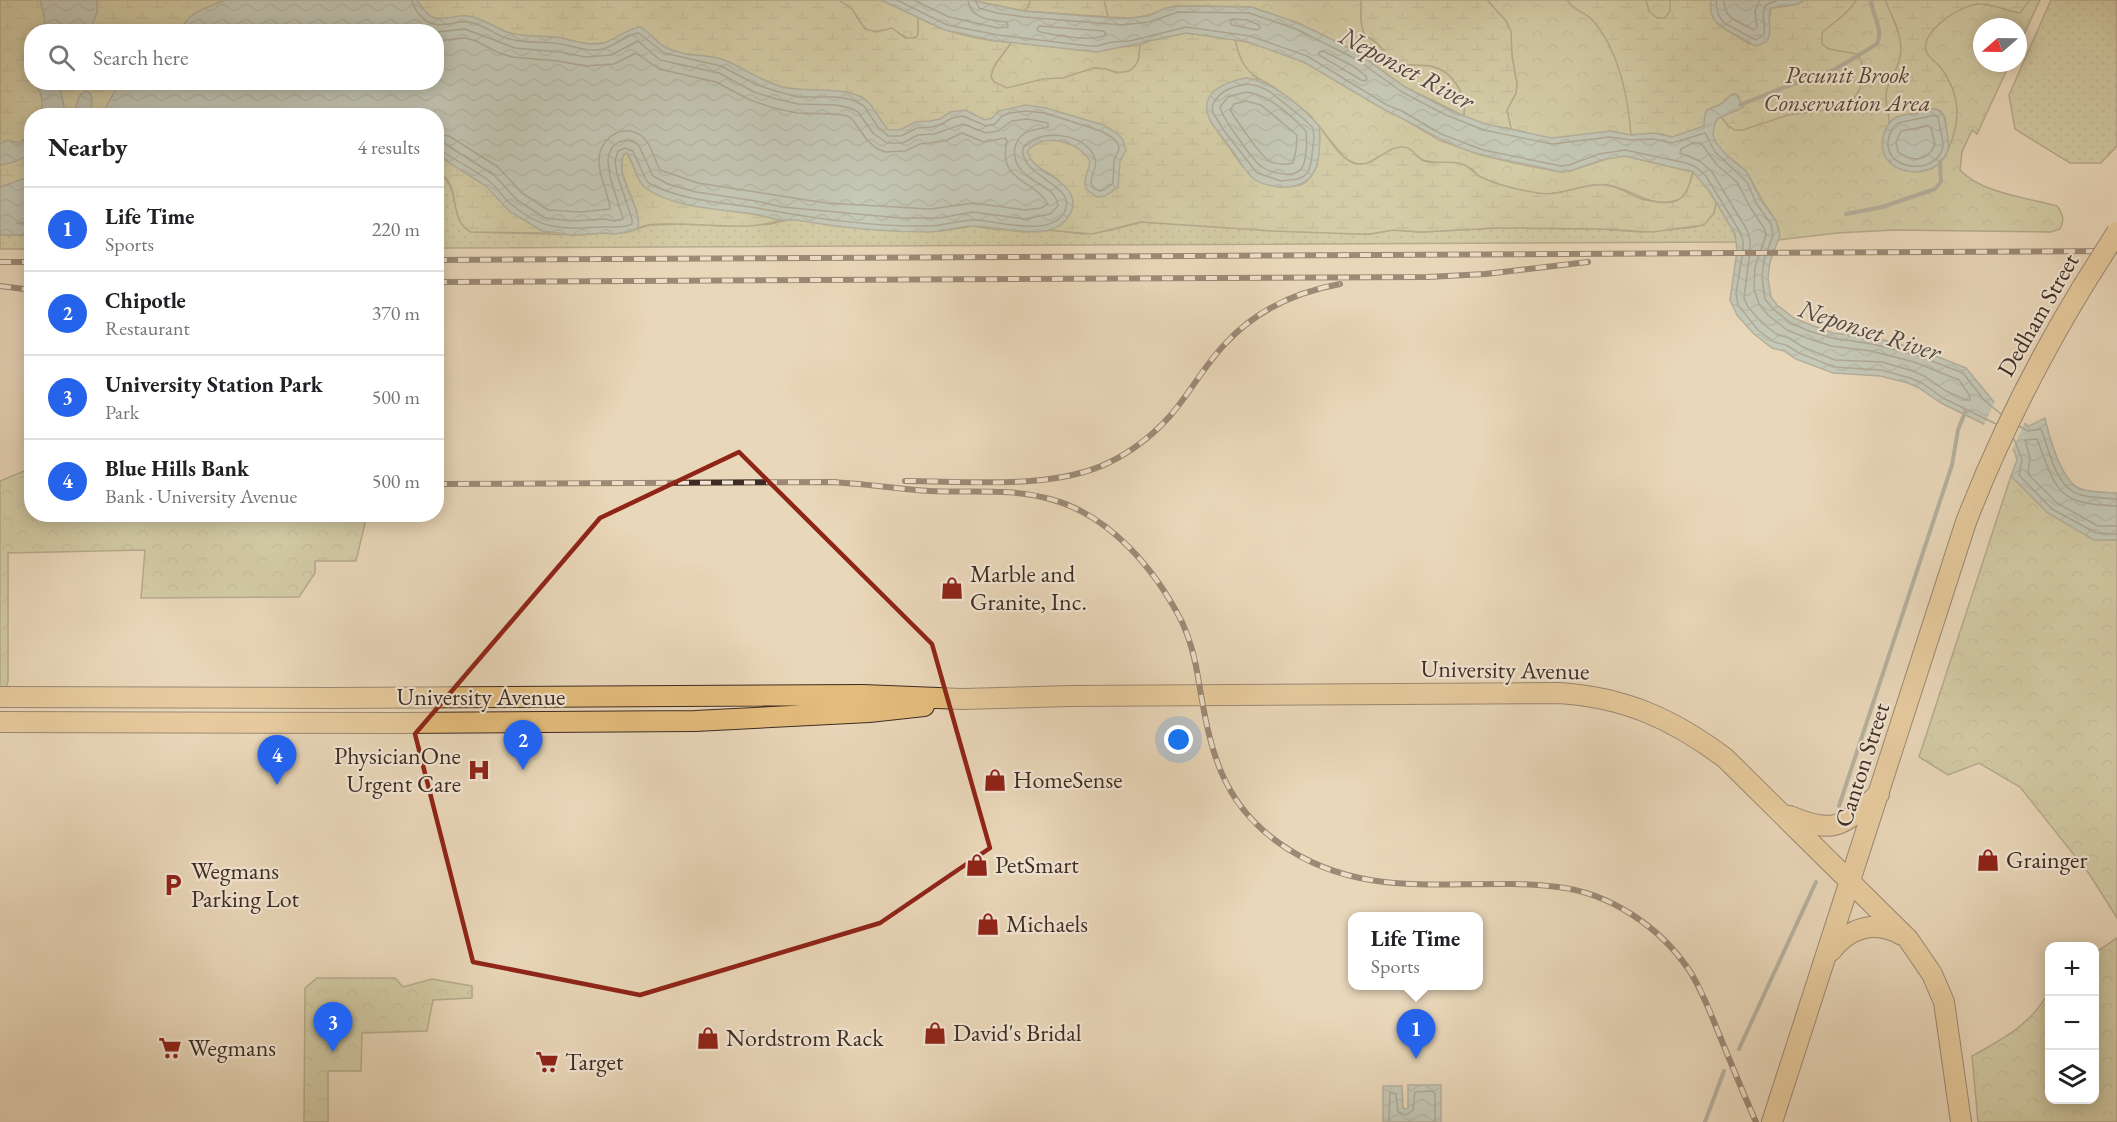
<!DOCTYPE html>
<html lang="en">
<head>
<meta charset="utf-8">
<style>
  :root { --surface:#fff; --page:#f2f2f2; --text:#202124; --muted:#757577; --line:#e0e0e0; --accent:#2563eb }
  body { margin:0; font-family:"EB Garamond",serif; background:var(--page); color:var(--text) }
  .controls { position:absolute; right:18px; bottom:18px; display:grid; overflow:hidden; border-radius:12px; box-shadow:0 3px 15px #0003 }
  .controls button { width:54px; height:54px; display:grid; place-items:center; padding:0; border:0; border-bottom:2px solid var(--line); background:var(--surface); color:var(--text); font:30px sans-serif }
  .compass { position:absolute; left:1973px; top:18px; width:54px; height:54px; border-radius:50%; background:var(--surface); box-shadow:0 3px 15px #0003; rotate:250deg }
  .you { position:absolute; left:1179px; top:740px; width:21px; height:21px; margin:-15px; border:4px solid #fff; border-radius:50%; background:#1a73e8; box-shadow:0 0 0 9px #1a73e833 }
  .badge { display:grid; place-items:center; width:39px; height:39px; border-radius:50%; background:var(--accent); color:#fff; font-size:20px; font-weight:700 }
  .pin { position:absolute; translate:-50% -50px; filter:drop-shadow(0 2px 3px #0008) }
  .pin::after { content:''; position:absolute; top:32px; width:21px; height:18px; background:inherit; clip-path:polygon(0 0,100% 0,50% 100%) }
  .popup { position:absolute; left:1348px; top:912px; width:135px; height:78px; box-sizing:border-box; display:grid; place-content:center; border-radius:12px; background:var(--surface); filter:drop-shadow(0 2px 4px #0005); font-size:20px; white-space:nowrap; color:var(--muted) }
  .popup b { font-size:22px; color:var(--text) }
  .popup::after { content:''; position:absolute; left:50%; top:100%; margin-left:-12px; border:12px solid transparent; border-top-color:var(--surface) }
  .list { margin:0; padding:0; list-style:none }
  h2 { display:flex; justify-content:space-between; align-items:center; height:78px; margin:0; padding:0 24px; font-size:26px }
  h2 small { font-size:20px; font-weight:400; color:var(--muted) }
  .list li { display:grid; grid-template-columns:39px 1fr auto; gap:18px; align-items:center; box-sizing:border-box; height:84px; padding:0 24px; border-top:2px solid var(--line) }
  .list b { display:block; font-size:22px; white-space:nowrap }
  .list p { margin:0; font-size:20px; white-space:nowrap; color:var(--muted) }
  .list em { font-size:20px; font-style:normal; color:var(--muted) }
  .icon { flex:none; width:33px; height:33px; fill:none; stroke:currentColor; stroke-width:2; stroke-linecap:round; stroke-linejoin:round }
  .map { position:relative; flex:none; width:2117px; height:1122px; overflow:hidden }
  .search { position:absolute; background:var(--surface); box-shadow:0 3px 15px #0003; left:24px; top:24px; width:420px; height:66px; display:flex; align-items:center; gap:15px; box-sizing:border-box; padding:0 21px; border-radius:24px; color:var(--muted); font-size:22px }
  .panel { position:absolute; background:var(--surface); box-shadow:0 3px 15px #0003; left:24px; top:108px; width:420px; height:414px; border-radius:24px }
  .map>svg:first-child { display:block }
</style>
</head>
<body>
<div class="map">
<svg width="2117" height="1122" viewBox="0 0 2117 1122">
  <defs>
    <pattern id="grass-dots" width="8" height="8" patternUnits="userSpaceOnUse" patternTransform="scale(1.5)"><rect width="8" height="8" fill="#b8be8f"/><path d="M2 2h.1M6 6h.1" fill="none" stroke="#9fa37b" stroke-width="1.8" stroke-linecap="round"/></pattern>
    <pattern id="forest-crowns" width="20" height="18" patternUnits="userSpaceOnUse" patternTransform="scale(1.5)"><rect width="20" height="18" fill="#b8be8f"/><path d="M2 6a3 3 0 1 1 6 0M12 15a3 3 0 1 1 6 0" fill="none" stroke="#9fa37b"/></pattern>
    <pattern id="wetland-marsh" width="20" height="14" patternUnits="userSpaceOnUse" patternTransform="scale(1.5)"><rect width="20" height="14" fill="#b8be8f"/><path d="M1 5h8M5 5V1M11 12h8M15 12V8" fill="none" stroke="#9fa37b"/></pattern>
    <pattern id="water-waves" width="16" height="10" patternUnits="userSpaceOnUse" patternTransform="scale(1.5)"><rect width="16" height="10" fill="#99b8b5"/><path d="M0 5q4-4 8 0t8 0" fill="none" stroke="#7e9693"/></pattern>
  </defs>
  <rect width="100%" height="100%" fill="#e9d7b9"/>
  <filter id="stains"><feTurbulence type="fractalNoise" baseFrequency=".00333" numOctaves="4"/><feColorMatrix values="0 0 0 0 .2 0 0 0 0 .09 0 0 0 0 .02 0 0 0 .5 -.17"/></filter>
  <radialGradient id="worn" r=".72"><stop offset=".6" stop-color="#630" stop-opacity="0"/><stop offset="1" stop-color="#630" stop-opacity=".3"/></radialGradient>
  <path fill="url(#grass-dots)" stroke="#7b755a" stroke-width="1.5" d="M2051,0h66v146l-16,17h-31l-55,-34 -6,-34z
    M436,171c28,15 10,48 35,61l110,3 24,-2 8,1 15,-2 21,-7 37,-1 39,2 46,-2 20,-5 109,12h41l32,-5 51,6 30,-2 29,4 29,-4 29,-8 215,12h14l23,-4 28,2 76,-4 103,1 41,3 55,-5 18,-14 2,-11 16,26 5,14 -1300,6z
    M0,235h31v14h-31z"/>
  <path fill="url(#forest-crowns)" stroke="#7b755a" stroke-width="1.5" d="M839,0h42l37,17v19l-8,3c-8,-3 -13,-8 -22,-9 -6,-1 -12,3 -19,1 -4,-1 -25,-26 -30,-31z
    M969,0h61l-1,6 -5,5z
    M1104,0h257c1,10 -2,23 3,33 2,5 6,5 10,8 8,6 12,15 20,20 11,6 25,3 37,5 22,5 36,28 33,50l-59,-29 -46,-33 -16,-9 -45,-22 -47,-16 -58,-1 -59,12 -26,-1z
    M1487,0h553l-22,47v-20h-36v36h28l-33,71 -5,-4 -10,22 -2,18c21,23 68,28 97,36 6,8 8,14 3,23l-9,3 -157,-2 -57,3 -59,7c5,-16 -10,-29 -17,-42 -5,-8 -8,-17 -14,-25 -10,-14 -34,-19 -34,-42 0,-7 3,-11 8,-15l3,5 17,-54 -58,81 -112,4 -46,-20 -14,-3 -4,-19 9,-17 1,-9 -11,-63z
    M1235,39l28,7 41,16 81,48 14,6 40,24 42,15 33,8 46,9 10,-1 43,-14 12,-1 68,16 -6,21 -5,5c-29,14 -48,-9 -74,-13 -23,-3 -44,11 -68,9 -14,-2 -50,-11 -62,-18 -2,-2 -4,-5 -6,-7 -12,-7 -36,-5 -50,-9l-5,-4 -23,-7 -28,15h-9l-7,-3 -7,-5 -34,-42 -37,-28 -21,-12 -8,-9 -5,-11z
    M1011,42l86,10 16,-4 27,-3c-1,9 0,19 -9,25 -14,8 -27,-6 -40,-1 -9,3 -17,7 -27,9 -7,1 -15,0 -23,2 -11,2 -24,9 -36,8 -6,-1 -11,-5 -14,-11 1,-14 14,-22 20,-35z
    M31,468l1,46 335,1 -11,46h-41v12l-16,24 -158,1 4,-48 -137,3v128l-2,8h-6v-208z
    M2011,476l37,37 46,26 23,1v378l-27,-43 -70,-88 -41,-24 -31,12 -29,-18z
    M2117,938v184h-139l-6,-66c31,-17 61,-33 77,-65l1,109h44l1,-147z
    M317,978h78l8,9 29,-8 40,7v12l-39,2 -6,31 -65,2 -1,38h-33v51h-24l1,-134z"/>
  <path fill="url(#wetland-marsh)" stroke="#7b755a" stroke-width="1.5" d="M0,0h225c-17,9 -38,12 -44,31l-149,1v50l87,1 -6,32 -81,1 -1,60 -3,2 3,7v50h-31l3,-49 -3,1z
    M378,0h461l13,9 13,20 12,3 15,-4 13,10h10l3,-3v-18c25,15 64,24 93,25 -6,12 -19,21 -20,35l3,5 13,6 36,-9 20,-1 30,-10 13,1 11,4 12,-2 6,-5 4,-8 1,-13 9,-4 37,-8 49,6c4,19 9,30 24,41l-13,-2 -35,44 32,45 37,20 21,-2 6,-4 10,-16 3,-27 -1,-12c10,12 22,35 38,38 17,3 29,-18 46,-17 9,0 12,9 19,13 12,6 28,-1 40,4 8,2 12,10 19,13 17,9 38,13 57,16 23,4 44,-10 67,-8 13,1 22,8 34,13 4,2 9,2 13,3 27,6 35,-3 41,-29l9,8 14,22 -2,11 -10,12 -51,7 -53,-3 -103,-1 -76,4 -28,-2 -23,4h-14l-84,-3 -131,-9 -49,12 -46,-4 16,-7 10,-14c-6,-20 -8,-27 -27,-38l-45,50 -2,9 -25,-4 -23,3 -343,-186 -21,1 -150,-12z
    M1030,0h74l4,17 -84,-6 5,-5z
    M1361,0h126l19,21 5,10 1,25 5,28 -1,9 -9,17 4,19 -26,-5 -21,-8c3,-22 -11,-45 -33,-50 -12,-2 -26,1 -37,-5 -8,-5 -12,-15 -20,-20 -4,-3 -8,-3 -10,-8 -5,-10 -2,-23 -3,-33z
    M1567,0h79l3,11 8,7h8l5,-7v-11h41c-4,28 22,31 38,44l20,-25 2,-11 27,-4 6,-4h52c-8,15 -23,22 -34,33v11l7,5 28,5 4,7 2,10 -3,18 -11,17 -11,5 -13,-1 -37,5 -45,15h-8l-7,-4 -7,-10 17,-6 1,-13 -4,-3 -4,1 -10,9 -14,6 -3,16 -26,10 -6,1 -11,-3 -30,1c-3,-38 -11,-81 -36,-112 -8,-11 -19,-10 -28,-23z
    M1885,0h145l-10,13c-14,-2 -26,-9 -40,-9 -17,-1 -60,27 -54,47 3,8 11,11 15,17 20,27 20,53 7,82l-3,-32 -4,-7 -5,-2 -21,6 -15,1 -11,7c1,-10 -4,-18 -3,-28 1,-12 8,-21 12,-31 9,-20 -5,-46 -13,-64z
    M436,129l114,104 -79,-1c-25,-13 -7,-46 -34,-61z
    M627,153l10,22 56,30 61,9 27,6c-36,12 -74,3 -111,4 -10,0 -22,-1 -32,4 4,-23 -25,-53 -14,-74z"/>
  <path fill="url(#water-waves)" stroke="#75807b" stroke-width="1.5" d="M40,0h57v12l-7,19h-50c9,-10 2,-20 0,-31z
    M225,0h191c6,6 9,13 16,17 11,5 25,-3 36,-1 15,2 25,11 39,16 17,6 37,3 55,6 12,3 24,7 36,6 17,-2 27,-16 43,-17 9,6 15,15 24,20 18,10 40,6 59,13 20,8 37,21 58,27 24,6 66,-2 85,14 8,7 13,21 22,29h10l17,-8 14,-1 10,-2 10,-7 15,-2 20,10 7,-2 7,-7 27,-6 20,3 57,17 14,8 6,7 3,10 -6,11 -2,26 -13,9 -8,1c-21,-11 -9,-19 -7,-36 -12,-20 -45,-29 -62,-11 -1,23 56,30 43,62 -15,35 -72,13 -97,14 -16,0 -30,6 -45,6 -43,0 -86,-4 -127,-11 -8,-2 -16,0 -23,-1 -9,-2 -17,-5 -26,-6 -34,-5 -78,-6 -106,-25 -12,-8 -12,-25 -20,-36l-3,1c-11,22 18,51 14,74l-10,4 -15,2 -8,-1 -33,2 -30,-4 -33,-20 -23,-25 -49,-31 -1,-39 -334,-1 17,-32 317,-1v-50l-255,-1c7,-20 26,-23 44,-31z
    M881,0h88l55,11 98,8 26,-3 18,-8 12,-2 73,1 47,16 45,22 16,9 46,33 44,23 36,14 67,14 59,-7 20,4 22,-2 19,4 32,-11 1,-11 2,-5 14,-6 10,-9 5,-1 8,13 -27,12 -2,4 -2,12 2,6 12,15 19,15 15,29 15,21 4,14 -10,27 -2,16 3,19 6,8 17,13 17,7 22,8 39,4 46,12 48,19 28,34 35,24 16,-8c4,18 16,62 34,70 10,5 27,4 38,5v47h-23l-46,-27 -37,-37 6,-16 -2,-7 -3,-6 -22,-20 -49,-24 -22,-15 -11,-5 -28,-7 -47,-3 -37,-14 -12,-8 -12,-3 -18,-14 -17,-19 -7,-15 7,-49 -2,-17 -25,-42 -17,-20 -68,-16 -24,4 -31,11 -10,1c-30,-9 -61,-11 -91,-21 -30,-10 -55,-28 -84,-41l-81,-48 -56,-20 -62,-9 -89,19 -100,-11 -52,-11z
    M1711,0h93l-6,4 -27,4c-7,15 9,32 -15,38 -6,-2 -8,-4 -13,-7 -18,-11 -35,-13 -32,-39z
    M1246,78c29,4 54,27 73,48 2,29 2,61 -35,61 -10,0 -24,-3 -31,-9 -7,-6 -12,-15 -17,-22 -8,-12 -17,-22 -25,-34 -15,-28 12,-40 35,-44z
    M35,83h25c-1,11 6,20 4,32h-24c4,-11 2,-23 -5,-32z
    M86,91l4,2 2,5 -1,17h-18l7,-20z
    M1930,109h6l7,5c2,5 7,31 5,36 -11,35 -73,26 -65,-12 1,-7 5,-16 12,-20 8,-5 24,-3 35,-9z
    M31,129v24c-10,7 -19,11 -31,12v-21l7,-4 12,3 8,-5z
    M31,176v46l-15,1 15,2v10h-31v-48z
    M1408,1085h33v37h-58v-36h19l1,22 3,1 2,-1z"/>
  <path fill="#e9d7b9" d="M1996,399l30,21 -15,33 -12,-16 -16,-10z"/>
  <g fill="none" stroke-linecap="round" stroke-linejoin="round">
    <path stroke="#6c726c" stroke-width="1.5" d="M412,0c1,8 9,18 16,22 13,7 27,-2 41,0 14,2 24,12 37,16 18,6 37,3 55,6 12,2 24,7 36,6 17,-1 28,-16 42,-17l25,20 57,13 36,19 22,7 19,5h39l16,3 11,6 14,21 10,9h13l16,-8 15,-1 10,-3 10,-6 11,-2 23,10 9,-2 7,-8 8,-3 16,-2 19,2 56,18 12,7 5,5 1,6 -5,11 -1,23 -9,7 -5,1 -7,-5 -1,-4c0,-8 7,-15 4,-23 -7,-26 -57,-32 -72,-11 -4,29 54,36 42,63 -13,28 -68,9 -91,9 -15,0 -30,6 -45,6 -58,1 -116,-8 -172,-18 -37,-6 -73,-7 -107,-24l-4,-4 -13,-29 -8,-3 -7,3 -3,10 2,13 15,45v5c-10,5 -19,2 -31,3 -39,2 -58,4 -90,-23 -9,-6 -13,-17 -22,-23 -15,-12 -32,-19 -47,-30l-6,-1
      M897,0l50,25 51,10 91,11h8l15,-4 18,-1 56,-14 64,9 57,20 80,49 15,6 39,23 42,16 78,16 8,-1 30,-11 26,-4 61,13 10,4 10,9 34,56 3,9v10l-7,42 2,12 20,25 16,12 12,3 13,8 35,14 47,3 29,8 12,5 21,15 53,26
      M914,0l35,17 49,11 10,-1 -1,-5c-15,-2 -38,-3 -39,-22
      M975,0l4,8 18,5 27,4 98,8 27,-3 29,-10 71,1 47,16 60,30 46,33 44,23 38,15 68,14 58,-7 20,3 23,-1 19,4 33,-10 10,19 32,30 9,21 15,21 2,11 -9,25 -2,18 3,21 8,10 18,14 18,8 23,7 40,6 44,11 47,18 21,27 17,14
      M1716,0l2,14 6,9 32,17 8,-6c2,-10 -4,-19 2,-29l11,-5h10
      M1724,0c-1,19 16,22 30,30l3,-3 -2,-16 5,-11
      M1232,19l15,1 12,5 1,3 -3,2 -25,-5 -2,-3z
      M1039,26l65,5 2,3c-10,9 -52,1 -66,-2l-3,-2z
      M436,32l29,-3 50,19 45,4 26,5 25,-2 27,-14 22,19 59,13 35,19 22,7 22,5 38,1 14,3 8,4 15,21 14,10h16l15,-8 16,-1 29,-10 23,9 12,-2 14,-10 15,-2 21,4v4c-7,2 -16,2 -23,6 -13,9 -14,26 -3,38 11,13 34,16 36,35l-8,8 -25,5 -52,-7 -34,6h-38l-119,-11 -26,-6 -60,-9 -28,-8 -15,-8 -14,-30 -5,-4 -7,-2 -8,2 -6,4 -4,8 -1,7 2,16 13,42 -9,2 -9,-2 -33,2 -27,-3 -28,-18 -23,-25 -49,-31 -9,-1
      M436,41l29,-3 11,3 23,12 13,4 46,4 27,5 29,-2 22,-11 23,16 57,13 34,18 24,8 23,5 38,1 13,2 4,3 15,21 9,8 9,4 20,-1 15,-7 25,-3 17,-8 22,9 21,-4 2,3c-10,41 27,38 41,63l-7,4 -16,2 -51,-7 -44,6 -104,-6 -128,-20 -38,-13c-6,-11 -8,-25 -17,-33 -19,-16 -43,1 -44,22 -1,18 10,34 11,50l-30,3 -32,-2 -26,-17 -24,-26 -49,-31 -13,-2
      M1323,51l28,14 15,11 1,4 -4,1 -44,-26v-3z
      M1247,84l11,2 11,5 35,28 9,9 1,10 -3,25 -3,9 -4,4 -6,3 -17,2 -24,-8 -32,-41 -12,-19 -1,-7c7,-15 18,-19 35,-22z
      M1246,92c22,2 45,23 60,39 1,10 1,28 -4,37 -7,11 -31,5 -40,-1 -8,-5 -41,-51 -42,-60l8,-10z
      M1246,101l15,4 36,30 -1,15 -3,13c-8,2 -16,2 -24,-2 -9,-6 -32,-40 -39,-51l4,-6z
      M1933,115l5,2c1,9 5,19 5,28 -3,30 -58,28 -55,-4 1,-6 4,-13 9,-17 4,-3 26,-5 36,-9z
      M1928,126l3,2 4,16c-6,17 -23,19 -37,8l-2,-10 5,-11z
      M1693,143h8l16,22 20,17 13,25 14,21 2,7 -11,32 -1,22 5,15 9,11 19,15 20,8 24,8 40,5 43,11 45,18 11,16v4h-4l-20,-9 -20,-14 -13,-6 -31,-9 -47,-2 -32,-13 -14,-9 -11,-3 -15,-11 -15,-17 -4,-9 6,-47v-11l-3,-10 -35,-58 -12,-11 -20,-8 1,-4z
      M2019,426l9,5 13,-2c8,20 14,57 37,65 11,4 27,4 39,5
      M2014,439l8,20 -3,16 33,34 44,24 21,1
      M2117,506c-61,-2 -60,-15 -80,-67l-12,1 5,18 -2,16 29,29 41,23h19
      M1389,1122l1,-30 6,2 2,18 8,3 7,-5 2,-18 17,-1 3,3v28"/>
    <path stroke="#75807b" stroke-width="4" d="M1740,105l45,-18 49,-17 43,-26c7,-14 -5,-29 -6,-44
      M1846,214l36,-7 53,-18 6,-7 -1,-20
      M1839,806l113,-341 6,-35 8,-20
      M1739,1049l77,-167
      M1705,1122l19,-51"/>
    <g stroke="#3e2c24" stroke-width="22">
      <path id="major" d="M0,697l330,1 533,-3 99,4 108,-3 489,-3c65,4 114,26 166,65l183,181 24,35 12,28 17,120
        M0,722l398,1 297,-2 174,-9 55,-6
        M1790,816c47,20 53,8 89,-22
        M1831,951c18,-23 44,-32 71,-16
        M1772,1122l194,-600c33,-85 70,-159 117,-236"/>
    </g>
    <use href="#major" stroke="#e4bc7c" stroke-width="20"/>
    <g stroke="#3e2c24" stroke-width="6">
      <path id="rail" d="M436,260l1681,-9
        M0,262h32
        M436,282l992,-5 57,-3 103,-12
        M0,286l32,4
        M905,481c63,0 147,9 203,-18 23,-11 45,-28 62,-47 20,-23 34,-50 55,-72 31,-34 71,-52 115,-60
        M828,482c34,1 68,7 102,9 41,2 80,-3 120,8 60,16 105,70 132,123 9,19 14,41 17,61 11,66 22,119 80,160 89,63 181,32 279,44 52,6 102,40 131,83 13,20 21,42 30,64 12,29 24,59 37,88
        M436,484l400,-2"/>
    </g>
    <use href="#rail" stroke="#f1e5d2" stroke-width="4" stroke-dasharray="11" stroke-linecap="butt"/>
    <g stroke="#3e2c24" stroke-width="22" stroke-linecap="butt">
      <path id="major-bridge" d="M2083,286l34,-54"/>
    </g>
    <use href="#major-bridge" stroke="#e4bc7c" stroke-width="20"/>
  </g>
  <path d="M0 0H2117V1122H0ZM739,452l193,192 58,204 -110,75 -240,72 -167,-33 -58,-228 185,-216z" fill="#e9d7b9" fill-opacity=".55" fill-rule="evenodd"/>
  <path fill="none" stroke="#8f2418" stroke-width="4.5" stroke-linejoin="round" d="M739,452l193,192 58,204 -110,75 -240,72 -167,-33 -58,-228 185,-216z"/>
  <defs>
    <g id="shop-bare" transform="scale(1.8)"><path d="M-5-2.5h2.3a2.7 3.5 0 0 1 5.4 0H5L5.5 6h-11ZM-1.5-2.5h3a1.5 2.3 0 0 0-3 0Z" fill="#8f2418" stroke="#f1e5d2" stroke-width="2.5" paint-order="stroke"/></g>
    <g id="hospital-bare" transform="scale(1.8)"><path d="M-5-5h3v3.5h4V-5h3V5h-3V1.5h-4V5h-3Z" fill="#8f2418" stroke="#f1e5d2" stroke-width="2.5" paint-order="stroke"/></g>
    <g id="parking-bare" transform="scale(1.8)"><path d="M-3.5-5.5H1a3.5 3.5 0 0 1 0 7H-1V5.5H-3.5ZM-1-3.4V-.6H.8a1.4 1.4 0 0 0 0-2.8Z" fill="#8f2418" stroke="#f1e5d2" stroke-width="2.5" paint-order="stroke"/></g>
    <g id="supermarket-bare" transform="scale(1.8)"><path d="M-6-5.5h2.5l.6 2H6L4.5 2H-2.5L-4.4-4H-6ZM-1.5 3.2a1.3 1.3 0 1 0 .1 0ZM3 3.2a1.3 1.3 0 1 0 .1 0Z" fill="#8f2418" stroke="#f1e5d2" stroke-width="2.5" paint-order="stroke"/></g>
  </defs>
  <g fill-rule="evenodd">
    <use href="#shop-bare" x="952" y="588"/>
    <use href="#hospital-bare" x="479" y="770"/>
    <use href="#shop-bare" x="995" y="780"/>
    <use href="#shop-bare" x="1988" y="860"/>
    <use href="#shop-bare" x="977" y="865"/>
    <use href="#parking-bare" x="173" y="885"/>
    <use href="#shop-bare" x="988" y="924"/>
    <use href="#shop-bare" x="935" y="1033"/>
    <use href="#shop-bare" x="708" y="1038"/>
    <use href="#supermarket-bare" x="170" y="1048"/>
    <use href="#supermarket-bare" x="547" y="1062"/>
  </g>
  <g text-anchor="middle" stroke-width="4.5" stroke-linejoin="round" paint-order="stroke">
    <g font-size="24" font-style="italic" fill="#564939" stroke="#f1e5d2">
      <text x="1847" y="83">Pecunit Brook<tspan x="1847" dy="28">Conservation Area</tspan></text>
    </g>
    <g font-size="24" fill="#3e2c24" stroke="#f1e5d2">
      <text transform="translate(2038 315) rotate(-60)" y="8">Dedham Street</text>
      <text transform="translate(1505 670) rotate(1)" y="8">University Avenue</text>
      <text x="481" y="705">University Avenue</text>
      <text transform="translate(1862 765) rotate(-72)" y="8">Canton Street</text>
    </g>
    <g font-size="24" fill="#3e2c24" stroke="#f1e5d2" text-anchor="start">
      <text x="970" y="582">Marble and<tspan x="970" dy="28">Granite, Inc.</tspan></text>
      <text x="461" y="764" text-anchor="end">PhysicianOne<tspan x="461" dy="28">Urgent Care</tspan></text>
      <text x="1013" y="788">HomeSense</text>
      <text x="2006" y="868">Grainger</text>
      <text x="995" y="873">PetSmart</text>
      <text x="191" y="879">Wegmans<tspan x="191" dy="28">Parking Lot</tspan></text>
      <text x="1006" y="932">Michaels</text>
      <text x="953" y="1041">David's Bridal</text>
      <text x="726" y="1046">Nordstrom Rack</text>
      <text x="188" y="1056">Wegmans</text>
      <text x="565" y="1070">Target</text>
    </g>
    <g font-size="26" font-style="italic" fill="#504841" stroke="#f1e5d2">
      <text transform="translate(1407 68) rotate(28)" y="9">Neponset River</text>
      <text transform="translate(1870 330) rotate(18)" y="9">Neponset River</text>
    </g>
  </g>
  <rect width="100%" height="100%" filter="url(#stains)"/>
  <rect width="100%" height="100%" fill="url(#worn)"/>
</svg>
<div class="controls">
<button>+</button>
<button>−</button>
<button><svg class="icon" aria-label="layers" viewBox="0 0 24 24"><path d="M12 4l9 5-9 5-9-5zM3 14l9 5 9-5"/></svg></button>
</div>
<svg class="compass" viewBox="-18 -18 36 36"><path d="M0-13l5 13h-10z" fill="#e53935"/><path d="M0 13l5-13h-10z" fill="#757577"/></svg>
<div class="you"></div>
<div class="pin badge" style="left:1416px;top:1059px">1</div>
<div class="popup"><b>Life Time</b>Sports</div>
<div class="pin badge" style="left:523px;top:770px">2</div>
<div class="pin badge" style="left:333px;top:1052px">3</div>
<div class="pin badge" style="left:277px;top:785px">4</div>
<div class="search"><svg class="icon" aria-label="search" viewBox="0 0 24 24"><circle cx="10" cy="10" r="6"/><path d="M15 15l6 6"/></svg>Search here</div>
<section class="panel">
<h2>Nearby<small>4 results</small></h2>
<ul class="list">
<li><span class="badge">1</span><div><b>Life Time</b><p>Sports</p></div><em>220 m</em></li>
<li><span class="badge">2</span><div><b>Chipotle</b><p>Restaurant</p></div><em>370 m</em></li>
<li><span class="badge">3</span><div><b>University Station Park</b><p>Park</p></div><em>500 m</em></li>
<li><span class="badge">4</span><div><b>Blue Hills Bank</b><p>Bank · University Avenue</p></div><em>500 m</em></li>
</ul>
</section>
</div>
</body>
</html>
